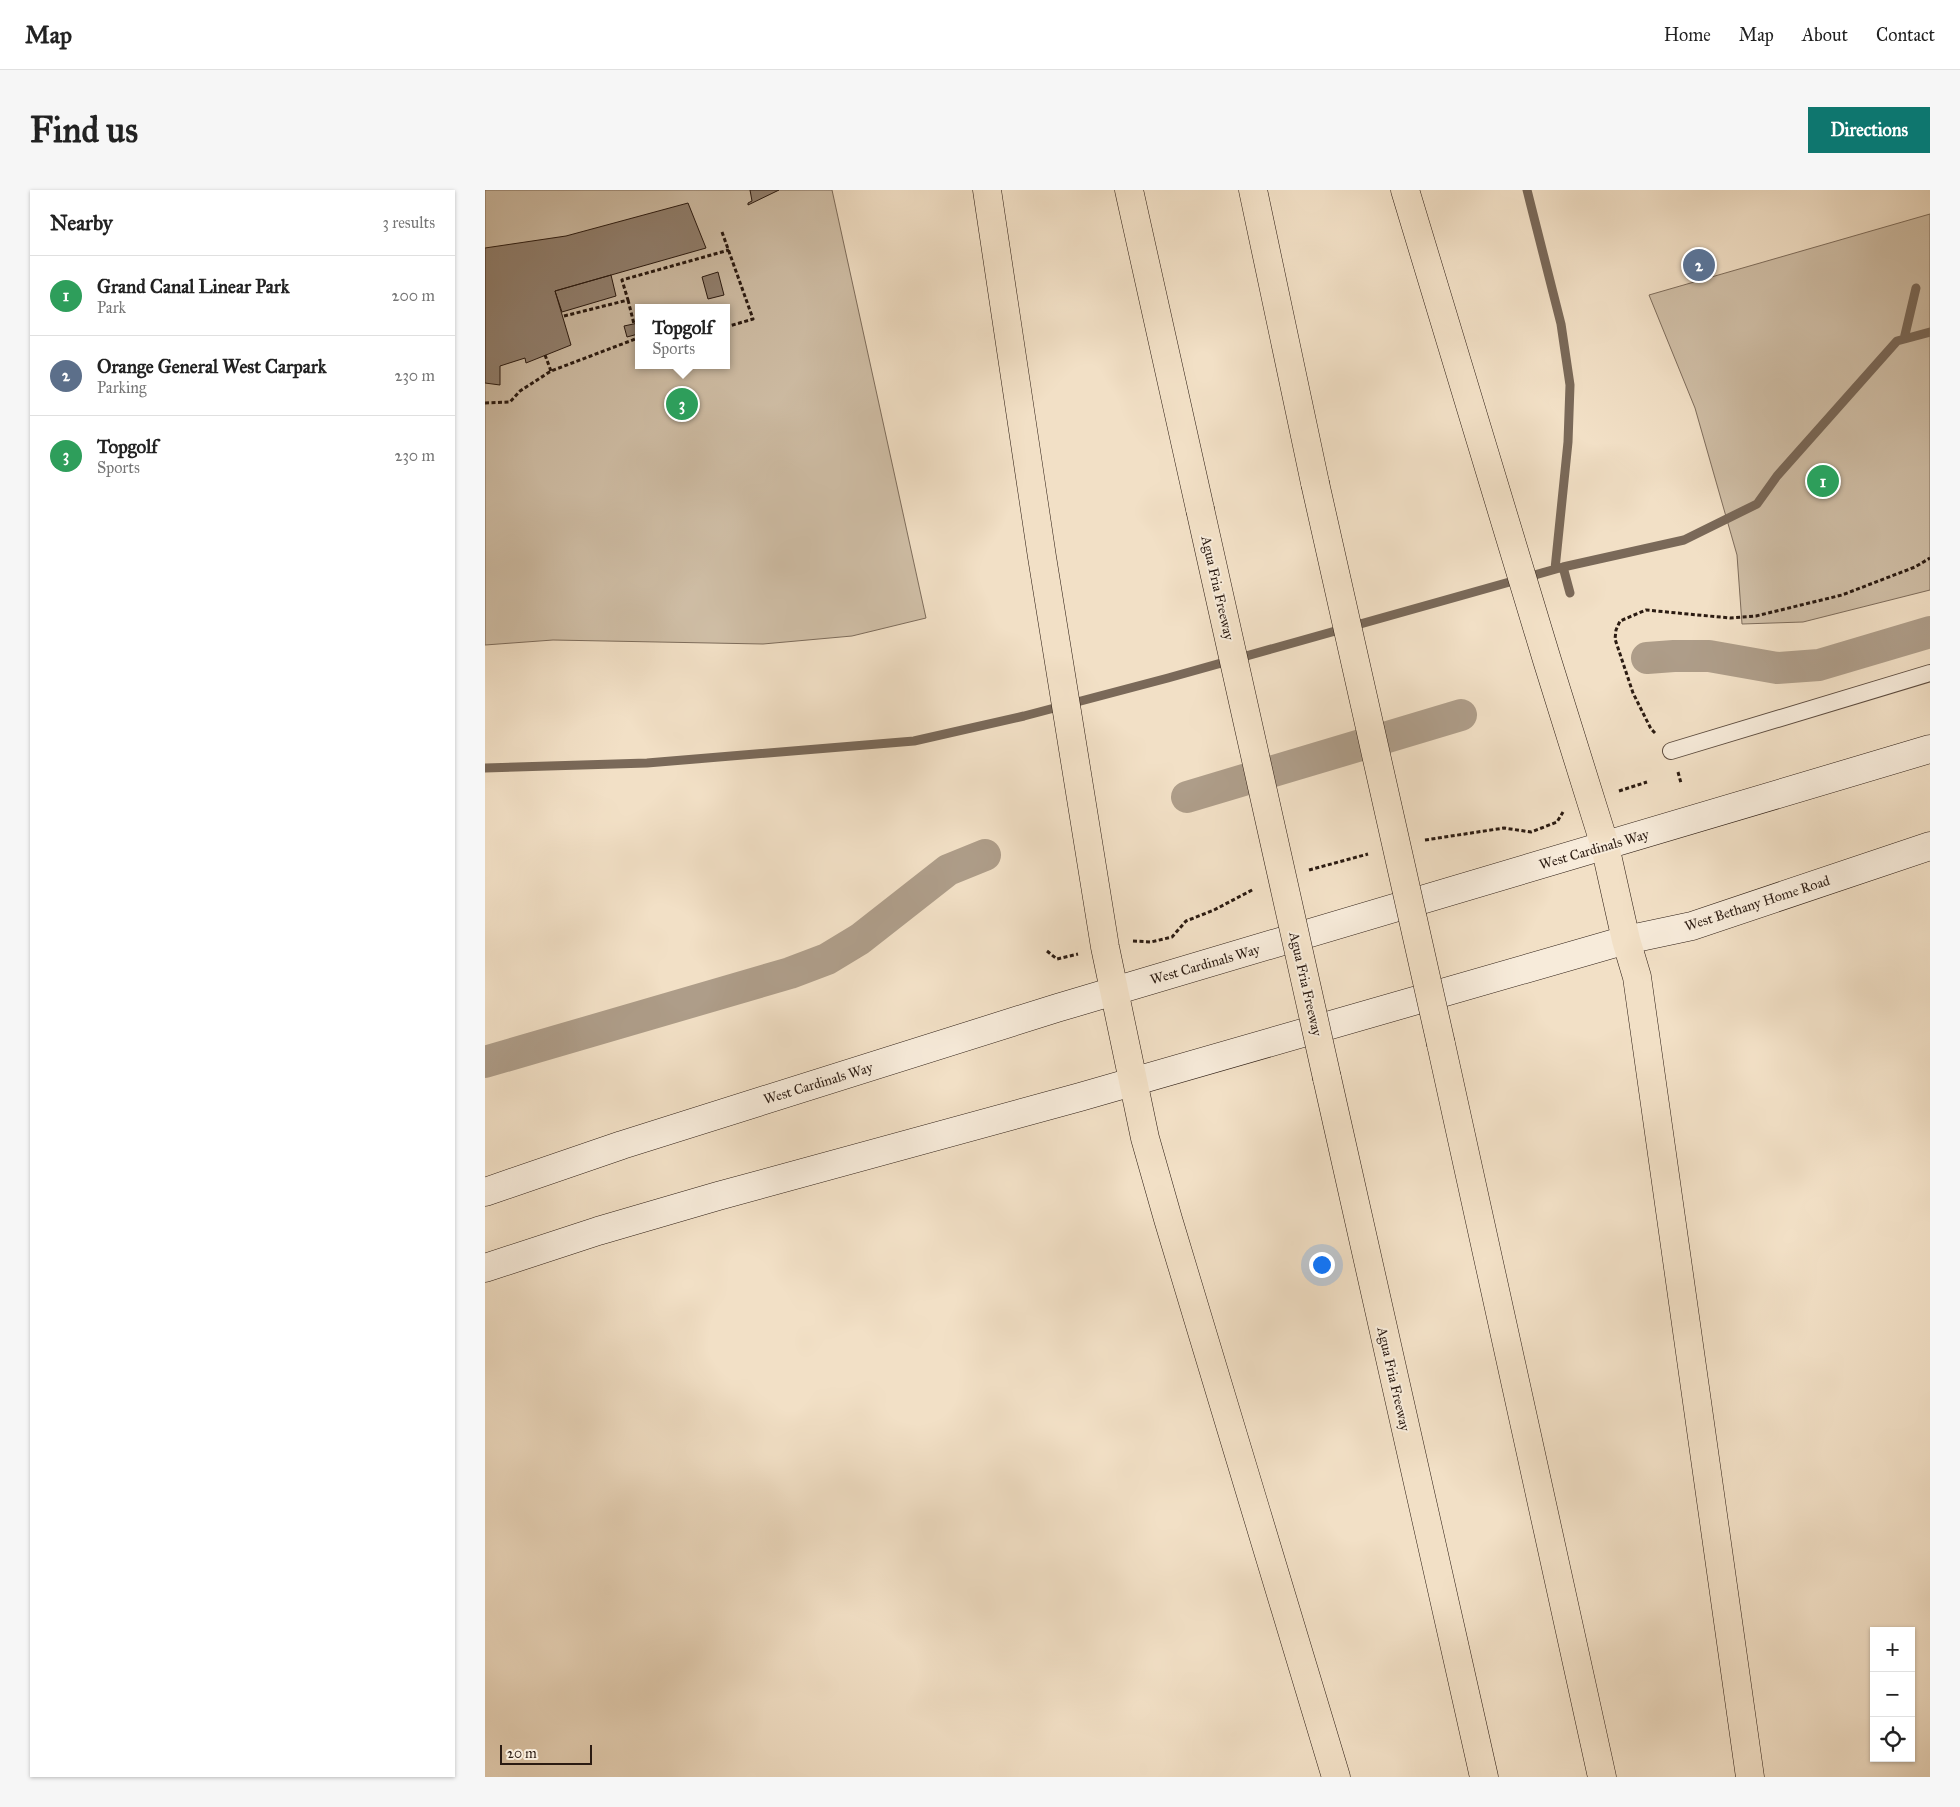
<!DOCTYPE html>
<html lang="en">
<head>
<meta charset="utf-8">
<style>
  :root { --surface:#fff; --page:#f6f6f6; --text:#222; --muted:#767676; --line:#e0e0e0; --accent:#0f766e }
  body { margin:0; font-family:"IM FELL Great Primer",serif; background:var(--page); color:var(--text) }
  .controls { position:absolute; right:15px; bottom:15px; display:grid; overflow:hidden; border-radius:0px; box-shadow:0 1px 4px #0004 }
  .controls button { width:45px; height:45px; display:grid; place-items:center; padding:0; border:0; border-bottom:1px solid var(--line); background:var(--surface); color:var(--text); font:25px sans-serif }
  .scale { position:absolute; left:15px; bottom:12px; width:92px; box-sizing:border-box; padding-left:5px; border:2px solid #2b1b12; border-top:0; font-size:14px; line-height:18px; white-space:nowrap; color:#2b1b12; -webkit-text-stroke:4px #f7ebda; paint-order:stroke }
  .you { position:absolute; left:836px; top:1074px; width:18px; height:18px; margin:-12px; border:4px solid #fff; border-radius:50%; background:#1a73e8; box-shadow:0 0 0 8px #1a73e833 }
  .badge { display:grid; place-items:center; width:32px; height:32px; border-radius:50%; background:var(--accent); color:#fff; font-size:16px; font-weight:700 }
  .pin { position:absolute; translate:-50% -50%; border:2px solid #fff; box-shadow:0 1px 5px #0006 }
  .popup { position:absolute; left:150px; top:114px; width:95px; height:65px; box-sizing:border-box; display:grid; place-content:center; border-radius:0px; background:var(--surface); filter:drop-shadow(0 1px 4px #0005); font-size:16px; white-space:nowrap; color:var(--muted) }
  .popup b { font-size:19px; color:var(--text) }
  .popup::after { content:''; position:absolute; left:50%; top:100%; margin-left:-10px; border:10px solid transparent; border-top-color:var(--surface) }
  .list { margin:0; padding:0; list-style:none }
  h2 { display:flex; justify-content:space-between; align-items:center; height:65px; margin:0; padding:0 20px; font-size:21px }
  h2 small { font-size:16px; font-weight:400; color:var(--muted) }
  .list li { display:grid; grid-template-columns:32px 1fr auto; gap:15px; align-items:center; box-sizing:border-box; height:80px; padding:0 20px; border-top:1px solid var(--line) }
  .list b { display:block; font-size:19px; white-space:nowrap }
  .list p { margin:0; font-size:16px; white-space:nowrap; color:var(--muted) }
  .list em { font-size:16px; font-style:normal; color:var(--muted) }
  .icon { flex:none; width:28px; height:28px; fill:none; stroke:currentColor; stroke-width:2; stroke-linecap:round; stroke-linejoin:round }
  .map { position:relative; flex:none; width:1445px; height:1587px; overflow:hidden; border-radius:0px }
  header { display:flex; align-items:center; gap:30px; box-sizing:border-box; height:70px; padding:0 25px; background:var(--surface); border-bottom:1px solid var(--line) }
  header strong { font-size:24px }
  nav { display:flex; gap:28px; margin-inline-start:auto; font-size:18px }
  .intro { display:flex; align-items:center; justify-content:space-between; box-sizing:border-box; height:120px; padding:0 30px }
  h1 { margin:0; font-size:35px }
  .button { padding:12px 22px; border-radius:0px; background:var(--accent); color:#fff; font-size:18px; font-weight:700 }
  main { display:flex; gap:30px; padding:0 30px }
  aside { flex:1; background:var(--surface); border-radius:0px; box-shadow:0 1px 4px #0004 }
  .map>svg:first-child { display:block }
</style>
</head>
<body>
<header>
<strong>Map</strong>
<nav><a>Home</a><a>Map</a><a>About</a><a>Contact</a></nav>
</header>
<div class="intro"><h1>Find us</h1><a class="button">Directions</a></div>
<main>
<aside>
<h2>Nearby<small>3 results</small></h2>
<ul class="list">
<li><span class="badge" style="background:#2e9e5b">1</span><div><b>Grand Canal Linear Park</b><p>Park</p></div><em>200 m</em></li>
<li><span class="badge" style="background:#5c6f8a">2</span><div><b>Orange General West Carpark</b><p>Parking</p></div><em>230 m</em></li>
<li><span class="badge" style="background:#2e9e5b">3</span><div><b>Topgolf</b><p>Sports</p></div><em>230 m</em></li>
</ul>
</aside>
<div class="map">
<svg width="1445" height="1587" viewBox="0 0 1445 1587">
  <rect width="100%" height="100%" fill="#f2e0c6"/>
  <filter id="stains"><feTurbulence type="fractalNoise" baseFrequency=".004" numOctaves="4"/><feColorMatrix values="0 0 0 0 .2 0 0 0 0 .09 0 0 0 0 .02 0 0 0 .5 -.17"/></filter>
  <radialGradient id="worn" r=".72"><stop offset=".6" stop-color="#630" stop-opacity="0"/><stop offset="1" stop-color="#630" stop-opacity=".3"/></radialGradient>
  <path fill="#d0bfa7" stroke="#7e6d5c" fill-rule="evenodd" d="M0,0h347l94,428 -74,18 -89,8 -210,-4 -68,5zM153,118h88v57h-88z
    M1445,24v376l-127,32 -61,2 -5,-69 -42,-147 -46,-113z"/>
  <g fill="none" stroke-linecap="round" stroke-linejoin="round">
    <path stroke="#7a6959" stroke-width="9" d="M1042,0l34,134 9,61 -2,57 -13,127
      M1419,149l12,-51
      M1078,377l7,26
      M0,578l162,-5 267,-22 110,-25 144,-38 395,-111 121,-27 73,-36 20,-28 120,-135 33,-9"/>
    <path stroke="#ae9d89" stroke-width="32" d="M1162,468l27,-2h35l68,12 42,-3 111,-33
      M702,607l274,-82
      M0,872l305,-89 37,-14 33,-20 88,-69 37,-15"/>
  </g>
  <path fill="#928170" stroke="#2b1b12" d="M265,0h29l-31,15v-2l4,-2z
    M203,13l18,45 -151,43 16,54 -45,18 -1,-5 -25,8v19l-15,-2v-135l81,-12z
    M233,82l6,23 -16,4 -6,-22z
    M126,85l5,21 -54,16 -7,-21z
    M153,133v11l-11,3 -3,-11z"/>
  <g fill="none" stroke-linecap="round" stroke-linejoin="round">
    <g stroke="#5d4c3f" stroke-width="18">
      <path id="lane" d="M1186,561l259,-78"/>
    </g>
    <g stroke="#2b1b12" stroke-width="29">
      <path id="secondary" d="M0,1002l137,-47 435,-137 873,-259
        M0,1078l113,-37 120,-35 362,-99 546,-157 66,-14 238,-80"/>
    </g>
    <g stroke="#2b1b12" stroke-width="29">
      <path id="highway" d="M502,0l55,367 63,390 40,191 23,81 168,558
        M644,0l71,319
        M768,0l62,293
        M920,0l142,470 58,186 21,94 11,37 113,800
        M956,854l161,733
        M842,888l157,699"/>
    </g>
    <path stroke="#2b1b12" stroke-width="3" stroke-dasharray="4 2.5" stroke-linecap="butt" d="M237,42l31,87 -27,8
      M143,110l6,24
      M79,126l64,-16 -6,-20 107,-30
      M60,165l6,16
      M0,213l25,-1 10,-11 31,-20 87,-33
      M1170,543l-4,-4 -18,-36 -18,-54 1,-9 4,-9 26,-11 84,8 26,-2 86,-21 73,-28 15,-9
      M1193,582l3,11
      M1134,601l28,-9
      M940,650l79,-12 27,4 26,-10 6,-10
      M824,680l59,-16
      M648,751l18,1 21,-5 14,-16 28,-11 40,-21
      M562,761l10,8 21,-5"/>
    <use href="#lane" stroke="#f7ebda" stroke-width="16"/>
    <use href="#secondary" stroke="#f7ebda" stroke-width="28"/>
    <use href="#highway" stroke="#f2e0c6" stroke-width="28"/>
    <g stroke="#2b1b12" stroke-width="29" stroke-linecap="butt">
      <path id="highway-bridge" d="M830,293l126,561
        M715,319l127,569"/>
    </g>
    <use href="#highway-bridge" stroke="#f2e0c6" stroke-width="28"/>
  </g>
  <g text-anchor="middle" stroke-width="4" stroke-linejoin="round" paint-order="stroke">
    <g font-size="14" fill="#2b1b12" stroke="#f7ebda">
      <text transform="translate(733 398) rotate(77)" y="5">Agua Fria Freeway</text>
      <text transform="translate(1109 659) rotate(-16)" y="5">West Cardinals Way</text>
      <text transform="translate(1272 713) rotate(-18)" y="5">West Bethany Home Road</text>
      <text transform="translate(720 774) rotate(-16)" y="5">West Cardinals Way</text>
      <text transform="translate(821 794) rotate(77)" y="5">Agua Fria Freeway</text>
      <text transform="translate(333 893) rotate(-17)" y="5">West Cardinals Way</text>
      <text transform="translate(909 1189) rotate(77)" y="5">Agua Fria Freeway</text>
    </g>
  </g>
  <rect width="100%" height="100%" filter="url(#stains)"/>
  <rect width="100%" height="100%" fill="url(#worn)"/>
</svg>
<div class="controls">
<button>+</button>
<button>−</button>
<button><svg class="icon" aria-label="locate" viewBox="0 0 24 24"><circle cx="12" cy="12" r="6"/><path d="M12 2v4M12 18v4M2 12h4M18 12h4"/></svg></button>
</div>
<div class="scale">20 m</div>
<div class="you"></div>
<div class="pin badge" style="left:1338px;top:291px;background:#2e9e5b">1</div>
<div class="pin badge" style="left:1214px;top:75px;background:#5c6f8a">2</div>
<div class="pin badge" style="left:197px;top:214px;background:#2e9e5b">3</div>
<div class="popup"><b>Topgolf</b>Sports</div>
</div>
</main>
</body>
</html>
